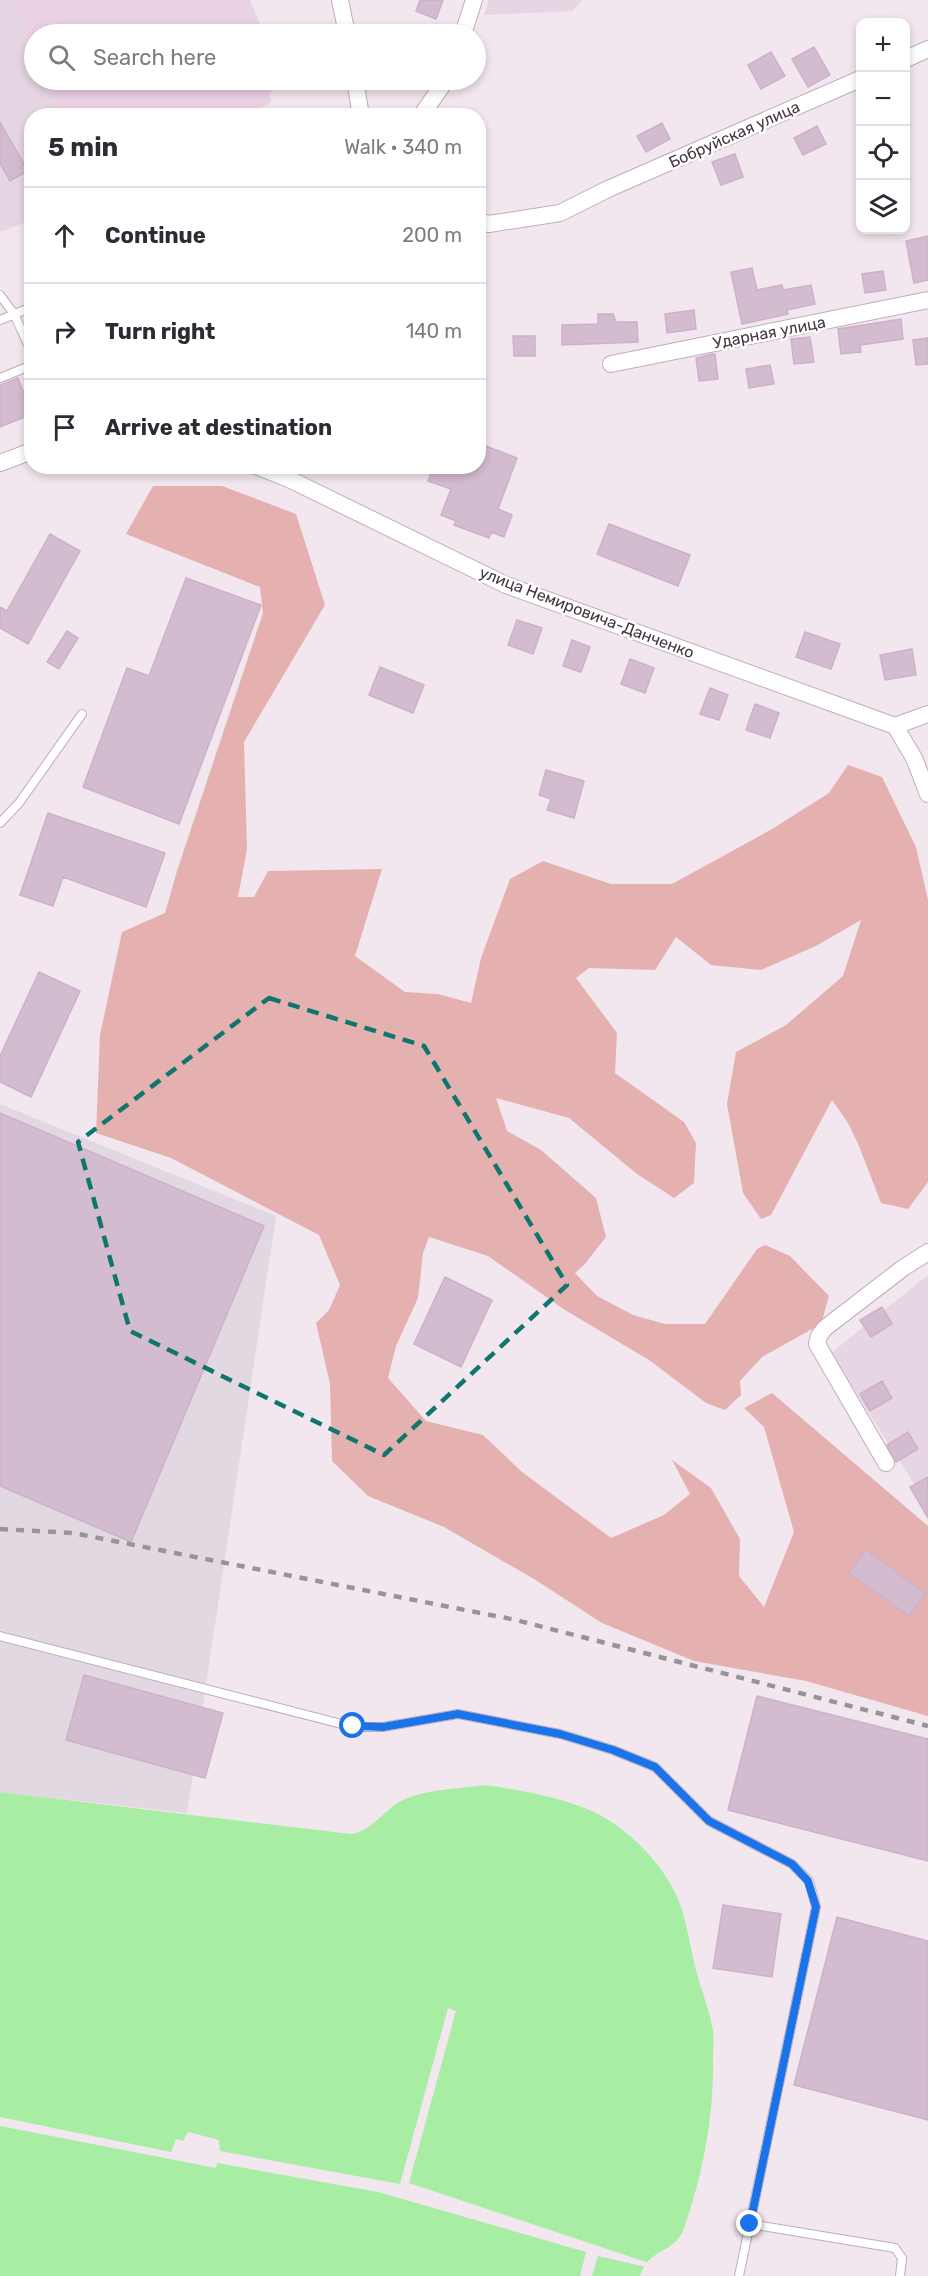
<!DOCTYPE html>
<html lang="en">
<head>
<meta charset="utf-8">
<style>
  :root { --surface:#fff; --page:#f7f7f7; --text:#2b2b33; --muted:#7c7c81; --line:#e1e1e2 }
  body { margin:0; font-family:Rubik,sans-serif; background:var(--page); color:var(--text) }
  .controls { position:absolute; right:18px; top:18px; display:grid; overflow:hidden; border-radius:12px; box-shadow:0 3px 9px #0003 }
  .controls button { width:54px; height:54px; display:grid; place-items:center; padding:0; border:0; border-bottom:2px solid var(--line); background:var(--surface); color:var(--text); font:30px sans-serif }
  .stop { position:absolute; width:18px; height:18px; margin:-14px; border:4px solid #1a73e8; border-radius:50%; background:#fff }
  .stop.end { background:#1a73e8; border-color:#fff; box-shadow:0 2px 6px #0008 }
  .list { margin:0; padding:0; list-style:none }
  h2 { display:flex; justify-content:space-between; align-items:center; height:78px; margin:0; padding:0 24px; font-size:26px }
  h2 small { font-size:20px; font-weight:400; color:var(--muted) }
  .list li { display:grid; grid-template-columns:39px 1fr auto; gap:18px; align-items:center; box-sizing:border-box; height:96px; padding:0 24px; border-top:2px solid var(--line) }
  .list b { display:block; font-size:22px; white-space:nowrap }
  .list em { font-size:20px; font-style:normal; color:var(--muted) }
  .icon { flex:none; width:33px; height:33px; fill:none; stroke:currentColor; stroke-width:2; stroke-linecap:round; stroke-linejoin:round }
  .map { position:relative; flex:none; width:928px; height:2276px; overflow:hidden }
  .search { position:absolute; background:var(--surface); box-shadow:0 3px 9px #0003; left:24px; top:24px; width:462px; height:66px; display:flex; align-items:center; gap:15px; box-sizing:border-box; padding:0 21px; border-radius:33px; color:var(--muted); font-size:22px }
  .panel { position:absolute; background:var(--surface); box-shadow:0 3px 9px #0003; left:24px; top:108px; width:462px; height:366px; border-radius:24px }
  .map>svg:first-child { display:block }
</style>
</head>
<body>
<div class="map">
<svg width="928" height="2276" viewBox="0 0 928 2276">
  <rect width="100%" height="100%" fill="#f2e6ef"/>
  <path fill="#e6d5e2" d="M0,0h227l-193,34v46h228l10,22 -27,13 -213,1 -1,104 -31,12z
    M489,0h93l-10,11 -88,4z
    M928,1275v231l-97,-153z"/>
  <path fill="#e2d8e1" d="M0,1104l276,112 -89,597 -187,-21z"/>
  <path fill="#ebd1e4" d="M11,0h239l14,34h-230v20z
    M45,80h233l-16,27 -22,9 -179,-1z"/>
  <path fill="#e5b1b0" d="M153,486h69l74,28 29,91 -81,137 3,107 -9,48h16l14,-26 114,-2 -27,87 50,36 33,2 33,9 10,-45 29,-79 33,-18 68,23h61l100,-55 57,-36 19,-28 34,12 34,70 12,53v282l-20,27 -27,-6 -22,-57 -11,-23 -16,-23 -61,115 -10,4 -18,-26 -16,-89 9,-52 50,-27 57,-49 18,-56 -45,26 -55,24 -50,-5 -35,-28 -21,33 -66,-2 -13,10 41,55 -2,40 69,49 12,21 -2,40 -20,15 -37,-24 -68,-56 -73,-20 11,33 34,19 55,48 10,39 -22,28 -9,8 22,23 36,19 32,9h40l52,-75 8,-4 25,11 39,40 -8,28 -59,33 -22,24 1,14 -16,15 -19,-7 -57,-43 -84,-50 -77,-54 -59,-19 -6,16 -5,45 -22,48 -8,32 38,43 57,14 39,37 89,66 53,-23 26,-21 -18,-34 39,28 29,51 -1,37 25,31 30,-75 -30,-105 -20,-19 28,-15 156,133v190l-122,-35 -112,-20 -92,-38 -68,-44 -90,-52 -76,-31 -36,-35 -2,-77 -14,-61 13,-13 11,-25 -21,-50 -148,-77 -75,-25 4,-98 22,-103 43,-19 12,-42 86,-258 -3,-26 -134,-53z"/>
  <path fill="#a7eda4" d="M484,1785c37,5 76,12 110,27 34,16 70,53 84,87 9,22 12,48 18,71 5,20 14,41 17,61 1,9 0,19 0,28 1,57 -10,115 -29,169 -9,26 -35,19 -44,48h-640v-484l351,42c21,-3 32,-23 50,-33 24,-12 57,-12 83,-16z"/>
  <path fill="#f2e6ef" d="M448,2008l8,3 -47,172 240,80 -3,4 -48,-11 -6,20h-12l6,-24 -208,-60 -161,-29 -1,5 -216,-42v-9l171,35 5,-13 7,2 5,-9 31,8 1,11 180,33z"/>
  <path fill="#d4bcd0" stroke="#ceb0c9" stroke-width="1.5" d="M420,0h23l-7,19 -20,-8z
    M814,47l16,28 -22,12 -16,-28z
    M771,52l14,24 -24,13 -13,-24z
    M0,122l28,49 -18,10 -10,-18z
    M662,123l8,16 -24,13 -9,-16z
    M817,126l9,18 -23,11 -9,-17z
    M735,154l8,23 -22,8 -9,-23z
    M928,236v44l-14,3 -8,-42z
    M752,268l5,22 25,-5 1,5 28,-5 4,19 -28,6 1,4 -46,10 -11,-52z
    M883,271l3,19 -21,3 -3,-19z
    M694,310l2,19 -29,4 -2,-19z
    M598,314h15l3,8h21l1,20 -76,3v-20l36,-1z
    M901,319l2,20 -43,6 1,7 -20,2 -3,-25z
    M513,336h22v20h-21z
    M810,337l4,25 -20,2 -3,-25z
    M928,338v26l-12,1 -3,-25z
    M712,354h3l3,25 -19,2 -3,-23z
    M770,365l4,19 -25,4 -3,-19z
    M18,378l14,36 -32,13v-42z
    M486,446l31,12 -19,51 14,6 -8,22 -13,-5 -2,6 -35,-13 2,-4 -15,-6 10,-26 -23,-8 6,-15h28l14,6z
    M609,524l81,31 -12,31 -81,-32z
    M50,534l30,17 -52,93 -28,-16v-21l7,4z
    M186,578l75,27 -82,219 -96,-37 44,-119 22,8z
    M517,620l25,8 -9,26 -25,-9z
    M67,631l11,7 -19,31 -12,-7z
    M805,632l35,12 -9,25 -35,-12z
    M572,640l18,7 -9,25 -18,-6z
    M912,649l4,26 -31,5 -5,-25z
    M630,659l24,9 -9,25 -24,-9z
    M380,667l44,18 -11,28 -44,-18z
    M710,688l18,7 -9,25 -19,-6z
    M755,704l24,9 -9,25 -24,-8z
    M546,770l38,11 -10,37 -27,-8 4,-11 -12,-4z
    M48,813l117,40 -19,54 -83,-30 -10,29 -33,-11z
    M39,972l41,19 -49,106 -31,-15v-26z
    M0,1113l264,113 -133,316 -131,-56z
    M445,1277l47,23 -31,67 -47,-23z
    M882,1307l10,17 -21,13 -11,-17z
    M882,1381l10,17 -22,13 -10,-17z
    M908,1432l10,17 -22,13 -9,-17z
    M928,1477v41l-18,-31z
    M866,1550l60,44 -17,22 -60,-43z
    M84,1675l139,38 -18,65 -139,-38z
    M757,1696l171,43v122l-200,-51z
    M723,1905l58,9 -9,63 -59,-9z
    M837,1917l91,24v179l-134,-35z"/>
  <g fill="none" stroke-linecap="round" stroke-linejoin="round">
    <g stroke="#c1acbc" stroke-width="10">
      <path id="service" d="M0,295l14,19 18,39
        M0,320l32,-13
        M0,378l32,-13
        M289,479l5,-13
        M0,823l19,-20 63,-89
        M0,1636l353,91h30l75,-13 102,20 53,16 42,17 54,54 83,43 17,17 7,26 -77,369
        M750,2224l145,24 7,10 -2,18"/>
    </g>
    <g stroke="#c1acbc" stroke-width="18">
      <path id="minor" d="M340,0l7,34
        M463,34l11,-34
        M906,59l22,-10
        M355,80l6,36
        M421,116l25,-36
        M478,221l11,3 71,-11 48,-24 252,-110
        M611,364l317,-64
        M0,463l32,-12
        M256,466l33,13 217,106 389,141 33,-12
        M895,726l19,32 14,36
        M886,1463l-69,-119 2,-8 6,-8 78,-60 25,-16"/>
    </g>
    <use href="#service" stroke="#fff" stroke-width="8"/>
    <use href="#minor" stroke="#fff" stroke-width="16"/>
    <path stroke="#959595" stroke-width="4.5" stroke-dasharray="8 8" stroke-linecap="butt" d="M0,1529l73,4 443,87 412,106"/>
  </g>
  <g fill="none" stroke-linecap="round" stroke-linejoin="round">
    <path stroke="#1a73e8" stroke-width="8" d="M353,1726l30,1 75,-13 102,20 53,16 42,17 54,54 83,43 16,17 8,26 -66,317"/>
  </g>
  <path fill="none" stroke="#0f766e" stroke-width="4.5" stroke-dasharray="12 8" stroke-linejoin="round" d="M269,998l155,48 143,239 -183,170 -254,-124 -52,-189z"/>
  <g text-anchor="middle" stroke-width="5" stroke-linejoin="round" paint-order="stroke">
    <g font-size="16" fill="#453642" stroke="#fff">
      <text transform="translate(734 134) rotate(-24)" y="6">Бобруйская улица</text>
      <text transform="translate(769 332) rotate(-11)" y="6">Ударная улица</text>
      <text transform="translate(587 612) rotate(21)" y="6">улица Немировича-Данченко</text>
    </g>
  </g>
</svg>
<div class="controls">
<button>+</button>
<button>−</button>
<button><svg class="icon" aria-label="locate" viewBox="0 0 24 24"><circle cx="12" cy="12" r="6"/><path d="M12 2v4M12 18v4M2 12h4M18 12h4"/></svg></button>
<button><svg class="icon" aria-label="layers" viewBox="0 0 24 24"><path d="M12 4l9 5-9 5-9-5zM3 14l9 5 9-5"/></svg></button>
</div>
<div class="stop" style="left:353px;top:1726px"></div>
<div class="stop end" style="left:750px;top:2224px"></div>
<div class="search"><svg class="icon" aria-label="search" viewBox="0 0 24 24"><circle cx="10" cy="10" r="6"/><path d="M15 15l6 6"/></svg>Search here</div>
<section class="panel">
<h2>5 min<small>Walk · 340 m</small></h2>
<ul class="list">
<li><svg class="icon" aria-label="ahead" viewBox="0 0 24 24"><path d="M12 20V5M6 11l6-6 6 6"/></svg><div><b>Continue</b></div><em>200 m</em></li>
<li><svg class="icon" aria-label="right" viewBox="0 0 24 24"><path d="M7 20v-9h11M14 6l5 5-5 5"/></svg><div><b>Turn right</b></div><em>140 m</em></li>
<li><svg class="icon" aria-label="arrive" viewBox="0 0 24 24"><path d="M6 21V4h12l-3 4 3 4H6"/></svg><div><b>Arrive at destination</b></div></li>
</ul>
</section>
</div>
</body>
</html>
